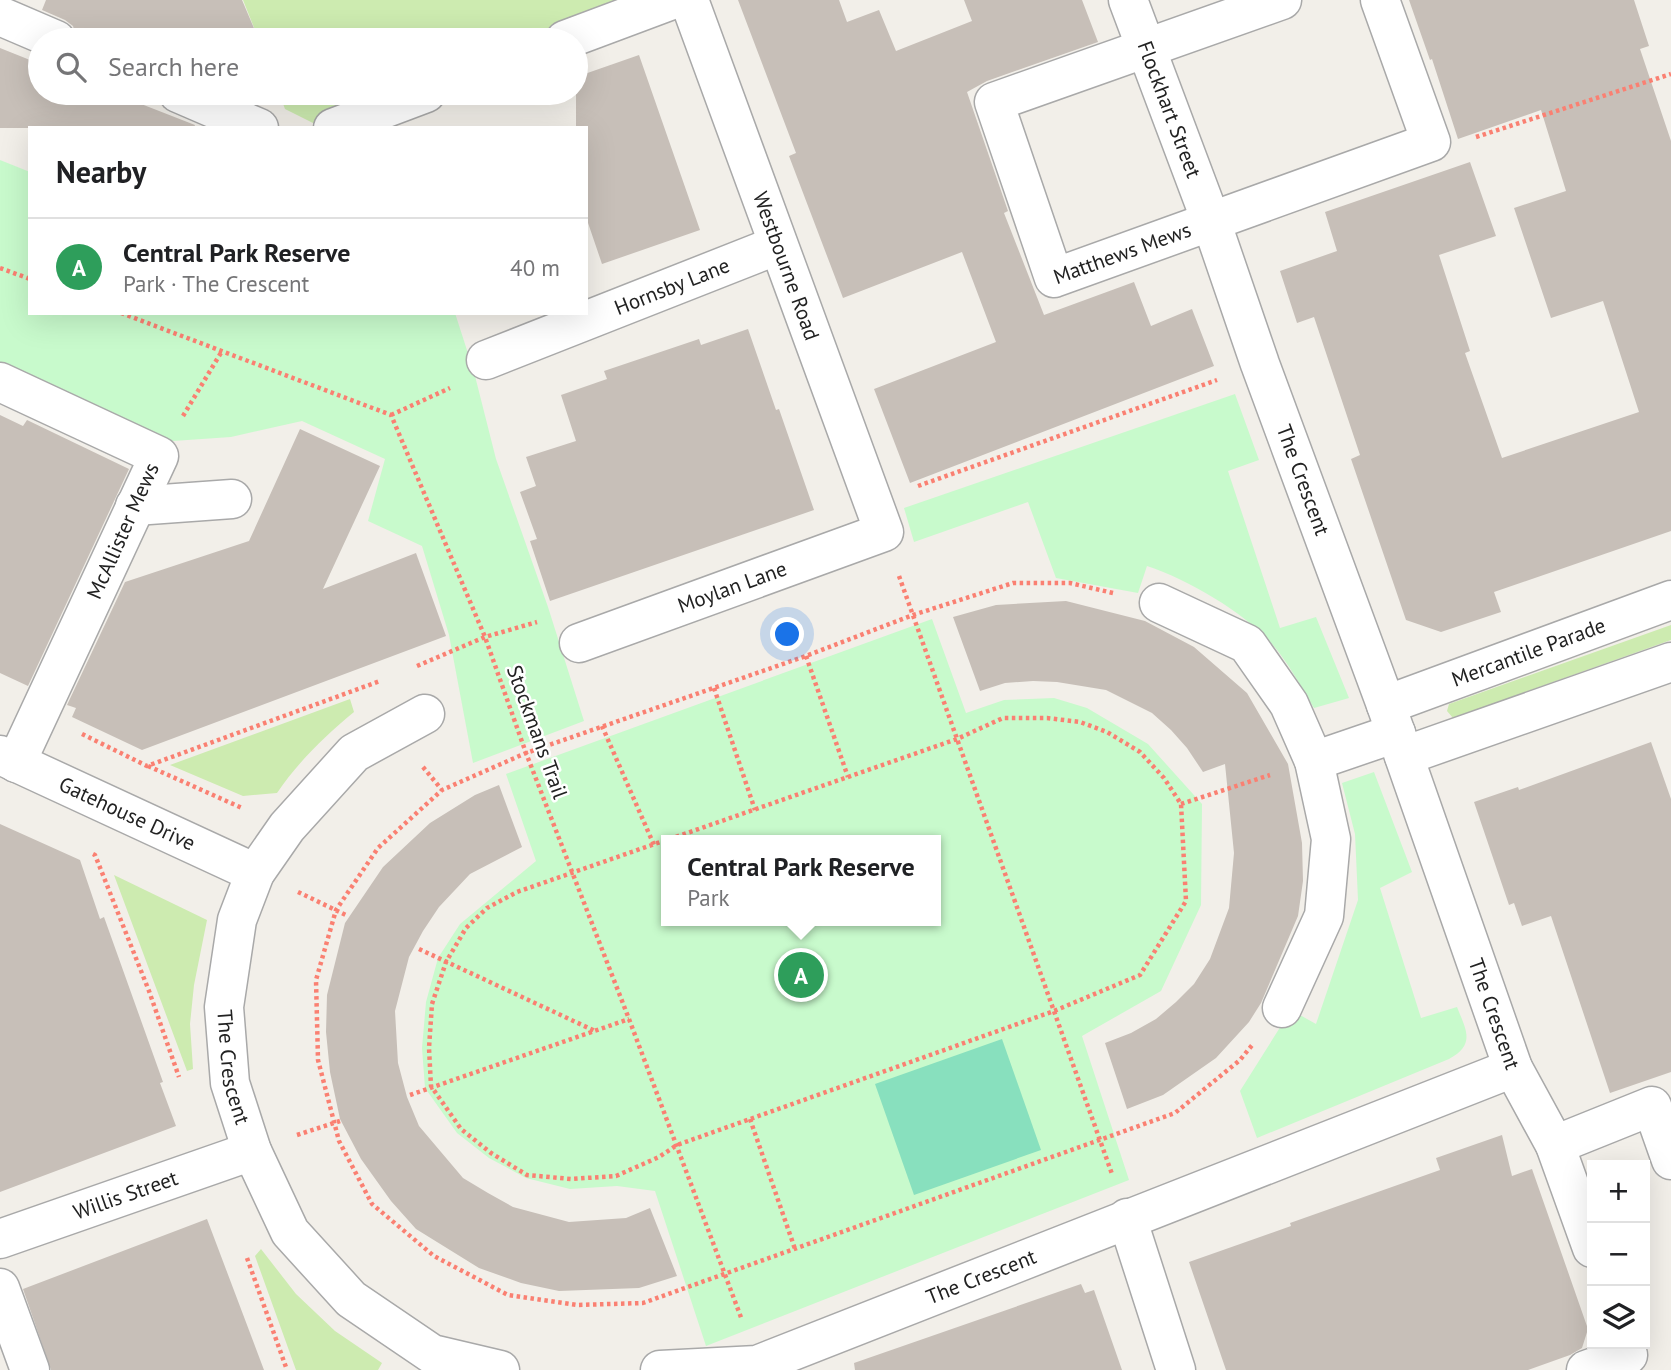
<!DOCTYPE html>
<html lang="en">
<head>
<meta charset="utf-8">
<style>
  :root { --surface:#fff; --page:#f2f2f2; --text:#202124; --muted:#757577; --line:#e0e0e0; --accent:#d40000 }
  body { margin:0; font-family:"PT Sans",sans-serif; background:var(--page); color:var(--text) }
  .controls { position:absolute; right:21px; bottom:21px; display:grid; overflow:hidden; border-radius:0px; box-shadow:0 7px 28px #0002 }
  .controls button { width:63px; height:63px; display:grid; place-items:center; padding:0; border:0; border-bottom:2px solid var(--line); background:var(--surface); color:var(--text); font:35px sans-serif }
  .you { position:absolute; left:788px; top:635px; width:24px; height:24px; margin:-18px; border:5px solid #fff; border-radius:50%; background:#1a73e8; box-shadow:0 0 0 10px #1a73e833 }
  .badge { display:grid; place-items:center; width:46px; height:46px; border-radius:50%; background:var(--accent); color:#fff; font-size:23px; font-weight:700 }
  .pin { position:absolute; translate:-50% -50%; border:4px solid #fff; box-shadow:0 2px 7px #0006 }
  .popup { position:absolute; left:661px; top:835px; width:280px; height:91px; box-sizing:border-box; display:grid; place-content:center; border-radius:0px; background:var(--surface); filter:drop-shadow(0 2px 5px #0005); font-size:23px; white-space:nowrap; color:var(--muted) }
  .popup b { font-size:26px; color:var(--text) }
  .popup::after { content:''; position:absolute; left:50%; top:100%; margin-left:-14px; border:14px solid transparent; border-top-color:var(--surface) }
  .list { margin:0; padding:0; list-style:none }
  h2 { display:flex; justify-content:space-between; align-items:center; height:91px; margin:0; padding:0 28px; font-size:30px }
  h2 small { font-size:23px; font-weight:400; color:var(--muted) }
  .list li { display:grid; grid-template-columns:46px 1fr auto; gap:21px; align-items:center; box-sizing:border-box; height:98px; padding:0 28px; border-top:2px solid var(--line) }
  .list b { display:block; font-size:26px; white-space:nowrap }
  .list p { margin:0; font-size:23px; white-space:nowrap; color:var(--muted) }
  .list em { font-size:23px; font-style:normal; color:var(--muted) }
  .icon { flex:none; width:38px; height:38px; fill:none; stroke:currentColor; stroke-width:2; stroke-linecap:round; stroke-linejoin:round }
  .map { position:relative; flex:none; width:1671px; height:1370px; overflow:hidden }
  .search { position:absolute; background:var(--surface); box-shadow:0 7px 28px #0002; left:28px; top:28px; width:560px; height:77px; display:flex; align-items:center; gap:18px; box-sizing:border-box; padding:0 24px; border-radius:38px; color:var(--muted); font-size:26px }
  .panel { position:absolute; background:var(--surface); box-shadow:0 7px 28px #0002; left:28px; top:126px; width:560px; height:189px; border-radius:0px }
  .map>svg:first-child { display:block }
</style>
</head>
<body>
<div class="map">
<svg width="1671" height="1370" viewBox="0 0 1671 1370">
  <rect width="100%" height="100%" fill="#f2efe9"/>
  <path fill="#cdebb0" d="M243,0h389l-105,40h-268z
    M279,93h113l-79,30 -28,-14z
    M1671,625v15l-218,78 -6,-7 2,-7z
    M350,699l4,13c-29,24 -56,50 -77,81l-34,3 -73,-31z
    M114,875l93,45 -13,65 -4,39 3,45 -6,2z
    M261,1249l35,45 39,37 47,32 -4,7h-82l-41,-114z"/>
  <path fill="#c8facc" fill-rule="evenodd" d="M0,160l30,12v141h425l19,59 22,87 52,148 36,114 -111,42 -24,-128 -27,-89 -54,-25 17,-62 -83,-38 -71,16 -58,4 -173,-79z
    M1235,394l24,66 -31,11 52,157 36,-11 33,81 -35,10c-13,-21 -26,-46 -42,-64 -30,-33 -83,-64 -125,-78l-9,27 -82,-15 -28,-76 -114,40 -10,-34z
    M932,619l34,94 38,-13 50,-2 33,10 61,36 54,60 -1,101 -40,86 -79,45 47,144 -423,166 -51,-155 -38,-5 -47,3 -44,-11 -37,-20 -32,-25 -32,-45 -3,-40 4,-46 12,-44 22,-34 76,-63 -30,-87zM666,840h270v81h-270z
    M1374,772l38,100 -32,16 41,130 36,-11c9,23 19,37 -8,52l-192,79 -17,-47 51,-81 25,14 42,-124 -3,-66 -13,-51z"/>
  <path fill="#88e0be" d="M1002,1039l39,111 -127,45 -39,-111z"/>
  <path fill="#c7bfb8" d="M46,0h196l17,40h-182l-4,-14 -8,-6 -23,-10z
    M738,0h101l8,22 32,-12 17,41 76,-30 -8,-21h118l16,42 -111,39 -20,11 41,119 -4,2 40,102 90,-33 17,44 41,-17 22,57 -304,117 -36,-94 122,-47 -34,-90 -119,46 -54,-142 7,-3z
    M1409,0h225l15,46 -9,3 31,92v390l-177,61 7,20 -60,20 -35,-12 -55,-161 9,-4 -46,-138 -17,6 -17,-52 57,-20 -12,-39 145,-50 26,74 -57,19 31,96 -5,2 37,105 137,-46 -36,-111 -52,17 -37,-110 52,-17 -25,-81 -83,29 -26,-80 -2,1z
    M0,48l40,16v29h73l82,32 -1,3h-194z
    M639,55l61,175 -98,34 -16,-47v-89h-10v-51z
    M748,329l28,81 3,-1 35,101 -264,91 -20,-60 7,-2 -17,-47 16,-6 -10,-29 50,-16 -15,-46 46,-16 -3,-8 95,-32 2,6z
    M0,415l23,11 4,-6 102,49 -101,217 -28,-13z
    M300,429l80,37 -57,123 93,-36 30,83 -304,114 -70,-33 4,-9 -9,-3 58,-123 124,-41z
    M1066,601l79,20 49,26 53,46 41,71 14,79 1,38 -5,35 -37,87 -12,19 -33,36 -53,37 -36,14 -22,-66 26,-10 25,-14 20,-17 18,-18 16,-25 19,-51 5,-55 -9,-89 -22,8 -16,-24 -16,-18 -19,-17 -46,-23 -49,-8 -24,-1 -28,2 -25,8 -27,-74 43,-12z
    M1651,742l20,57v273l-61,21 -59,-177 -29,10 -8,-23 -5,2 -35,-103 44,-15 1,3z
    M499,785l23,62 -52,27 -31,33 -16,24 -14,26 -14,54 3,52 9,34 12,29 44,52 25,15 25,14 56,15 57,-4 24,-10 27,68 -38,12 -80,3 -38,-8 -42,-15 -63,-39 -25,-28 -30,-42 -21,-40 -10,-47 -4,-40 1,-37 18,-72 38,-56 47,-44 45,-28z
    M0,824l80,36 20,59 4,-2 59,165 -3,1 16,43 -176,66z
    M1502,1135l10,41 20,-7 56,160 -6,19 -12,7 -42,15h-302l-37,-108 102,-36 -1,-3 150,-53 -4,-12z
    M207,1219l57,151h-213l-28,-81z
    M1081,1284l4,9 9,-3 28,80h-267l-1,-7z"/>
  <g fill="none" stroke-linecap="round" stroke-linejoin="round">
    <g stroke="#a9a9a9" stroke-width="41">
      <g id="minor">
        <path id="s1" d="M1128,0l83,221 49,143 126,341 127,363 42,77 37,103"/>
        <path id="s2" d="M1282,0l-288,102 60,176 377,-136 -51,-142"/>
        <path d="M0,16l56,24"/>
        <path d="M565,40l107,-40"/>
        <path d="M178,93l81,35"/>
        <path d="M333,128l93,-35"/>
        <path id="s3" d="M486,360l292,-115"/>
        <path d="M0,382l159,74 -143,307"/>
        <path d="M135,506l97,-7"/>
        <path d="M1159,603l88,41 42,60 25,57 17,78 -7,77 -42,92"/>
        <path id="s4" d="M579,643l305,-111 -195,-532"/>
        <path id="s5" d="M1386,705l285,-105"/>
        <path id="s6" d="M425,714l-71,39 -67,74 -32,46 -18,47 -13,87 6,76 22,68 38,81 61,67 81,55 68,16"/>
        <path id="s7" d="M0,755l255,118"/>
        <path d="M1404,756l267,-94"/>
        <path d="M1314,761l82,-28"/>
        <path d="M1555,1145l97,-39 19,54"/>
        <path d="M1127,1218l49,152"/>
        <path id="s8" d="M0,1239l252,-88"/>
        <path d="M0,1288l30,82"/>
        <path id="s9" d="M660,1370l97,-5 756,-297"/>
        <path d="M1586,1370l42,-15"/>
      </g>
    </g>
    <path stroke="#fa8072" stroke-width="4.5" stroke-dasharray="3.5 3.5" stroke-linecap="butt" d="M1476,137l195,-63
      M0,268l30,11
      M121,313l270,102 94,222 41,116 103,266 113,301
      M391,415l59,-27
      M183,416l39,-65
      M918,486l299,-106
      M899,576l213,598
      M1113,593l-43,-10h-57l-100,32 -107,41 -280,97 -84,37 -64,58 -42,62 -20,70 2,80 21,81 33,63 62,52 74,39 69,10 66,-2 532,-190 65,-53 13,-16
      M806,656l42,121
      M417,666l68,-29 52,-15
      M714,688l41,122
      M602,726l52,119
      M82,734l65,32 233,-85
      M148,766l94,42
      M423,767l19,23
      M1181,804l89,-29
      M666,840l-149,52 -30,16 -21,20 -20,34 -14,42 -3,44 2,38 30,43 30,24 36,22 44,4 45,-3 43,-19 18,-12 377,-134 86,-36 46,-74 -5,-97 -17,-26 -24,-26 -33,-20 -27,-10 -33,-4h-44l-46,21 -290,101
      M93,854l2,1 54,136 30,86
      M298,892l50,24
      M419,949l176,82
      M410,1095l219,-76
      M750,1119l45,130
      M297,1135l43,-14
      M247,1258l40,112"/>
    <use href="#minor" stroke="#fff" stroke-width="38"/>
  </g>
  <g text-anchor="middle" stroke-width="5" stroke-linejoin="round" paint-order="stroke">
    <g font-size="21" fill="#222" stroke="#fff">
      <text dy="7" stroke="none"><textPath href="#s1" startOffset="117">Flockhart Street</textPath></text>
      <text dy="7" stroke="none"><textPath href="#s2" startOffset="564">Matthews Mews</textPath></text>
      <text transform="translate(786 266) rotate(70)" y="7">Westbourne Road</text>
      <text dy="7" stroke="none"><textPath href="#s3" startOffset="200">Hornsby Lane</textPath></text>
      <text dy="7" stroke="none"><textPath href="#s1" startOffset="511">The Crescent</textPath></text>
      <text transform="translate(123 531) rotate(-66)" y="7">McAllister Mews</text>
      <text dy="7" stroke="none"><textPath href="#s4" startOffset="163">Moylan Lane</textPath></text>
      <text dy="7" stroke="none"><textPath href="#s5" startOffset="152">Mercantile Parade</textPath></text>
      <text transform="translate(537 732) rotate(70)" y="7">Stockmans Trail</text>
      <text dy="7" stroke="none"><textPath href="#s7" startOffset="140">Gatehouse Drive</textPath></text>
      <text dy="7" stroke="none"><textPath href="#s1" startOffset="1078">The Crescent</textPath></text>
      <text dy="7" stroke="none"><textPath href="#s6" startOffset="436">The Crescent</textPath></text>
      <text dy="7" stroke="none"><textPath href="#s8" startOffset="133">Willis Street</textPath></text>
      <text dy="7" stroke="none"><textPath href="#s9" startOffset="338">The Crescent</textPath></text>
    </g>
  </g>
</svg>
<div class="controls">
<button>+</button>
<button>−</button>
<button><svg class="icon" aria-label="layers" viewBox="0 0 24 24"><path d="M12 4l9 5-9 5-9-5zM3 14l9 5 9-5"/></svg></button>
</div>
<div class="you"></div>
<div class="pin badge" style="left:801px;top:975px;background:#2e9e5b">A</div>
<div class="popup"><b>Central Park Reserve</b>Park</div>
<div class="search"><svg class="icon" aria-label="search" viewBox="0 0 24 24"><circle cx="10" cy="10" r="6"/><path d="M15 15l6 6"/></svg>Search here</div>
<section class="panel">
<h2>Nearby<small></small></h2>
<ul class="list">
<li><span class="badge" style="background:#2e9e5b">A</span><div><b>Central Park Reserve</b><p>Park · The Crescent</p></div><em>40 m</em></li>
</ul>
</section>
</div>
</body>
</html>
